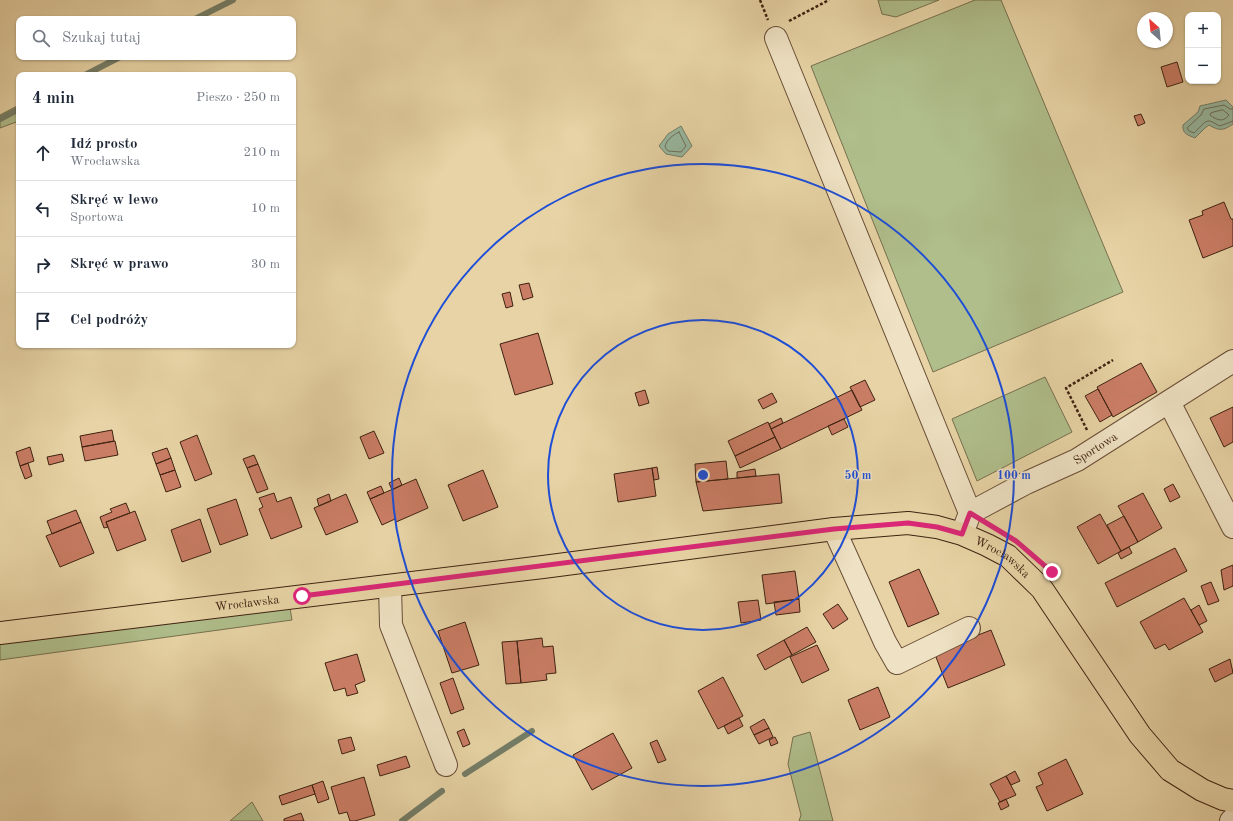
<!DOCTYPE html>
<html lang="pl">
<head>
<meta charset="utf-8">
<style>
  :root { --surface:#fff; --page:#f6f6f7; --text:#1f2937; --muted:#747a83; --line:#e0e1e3 }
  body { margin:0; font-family:"Old Standard TT",serif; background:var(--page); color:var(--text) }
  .controls { position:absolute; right:12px; top:12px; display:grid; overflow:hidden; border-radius:8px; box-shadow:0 1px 3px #0004 }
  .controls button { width:36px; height:36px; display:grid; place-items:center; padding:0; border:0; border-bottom:1px solid var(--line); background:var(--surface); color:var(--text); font:20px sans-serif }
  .compass { position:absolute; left:1137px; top:12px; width:36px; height:36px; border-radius:50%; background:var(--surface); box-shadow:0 1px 3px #0004; rotate:333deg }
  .stop { position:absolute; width:12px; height:12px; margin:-9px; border:3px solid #db2777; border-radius:50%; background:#fff }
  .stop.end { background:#db2777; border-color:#fff; box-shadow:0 1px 4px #0008 }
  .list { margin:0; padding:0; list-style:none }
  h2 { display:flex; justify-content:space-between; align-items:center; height:52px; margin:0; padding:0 16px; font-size:17px }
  h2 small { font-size:13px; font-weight:400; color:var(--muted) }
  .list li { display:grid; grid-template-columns:26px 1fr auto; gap:12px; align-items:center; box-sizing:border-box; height:56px; padding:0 16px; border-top:1px solid var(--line) }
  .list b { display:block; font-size:15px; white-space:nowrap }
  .list p { margin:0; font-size:13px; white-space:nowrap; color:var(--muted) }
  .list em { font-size:13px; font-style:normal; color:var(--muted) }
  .icon { flex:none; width:22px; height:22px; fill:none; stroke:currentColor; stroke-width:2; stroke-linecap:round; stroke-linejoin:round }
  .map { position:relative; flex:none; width:1233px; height:821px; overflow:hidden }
  .search { position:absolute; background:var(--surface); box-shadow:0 1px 3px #0004; left:16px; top:16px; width:280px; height:44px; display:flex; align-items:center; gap:10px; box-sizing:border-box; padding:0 14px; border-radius:8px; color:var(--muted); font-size:15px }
  .panel { position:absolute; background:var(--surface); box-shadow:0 1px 3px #0004; left:16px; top:72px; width:280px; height:276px; border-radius:8px }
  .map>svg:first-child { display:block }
</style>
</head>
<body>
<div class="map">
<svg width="1233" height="821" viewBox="0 0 1233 821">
  <rect width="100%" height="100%" fill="#e7d3a5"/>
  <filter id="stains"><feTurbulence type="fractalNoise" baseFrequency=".005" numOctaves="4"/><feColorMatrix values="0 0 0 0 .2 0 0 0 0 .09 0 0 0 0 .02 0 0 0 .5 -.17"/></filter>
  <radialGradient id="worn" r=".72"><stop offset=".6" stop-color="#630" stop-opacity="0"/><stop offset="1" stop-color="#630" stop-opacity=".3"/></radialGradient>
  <path fill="#afbe8b" stroke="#77704e" d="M878,0h61l-43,17 -14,-3z
    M975,0h26l122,292 -190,80 -122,-306z
    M19,105v16l-19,7v-13z
    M1045,377l27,55 -95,49 -25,-62z
    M290,608l2,12 -292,40v-16z
    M810,732l23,89h-34l2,-6 -13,-51 5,-27z
    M252,802l11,19h-33z"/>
  <path fill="#98b9a1" stroke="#747d67" d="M1226,100l7,7v17c-10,7 -14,7 -24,1l-4,3 -10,10c-7,-3 -13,-4 -12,-13l15,-13 2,-6z
    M681,126l11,20 -10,11 -16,-3 -7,-8 9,-12z"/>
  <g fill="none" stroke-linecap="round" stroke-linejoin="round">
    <path stroke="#6c6e59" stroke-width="1" d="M1233,109h-3l-6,-4 -20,4 -3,6 -14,13 2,3 5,2c4,-3 10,-13 16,-12 3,1 7,4 10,5l13,-5
      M1223,110l6,5c-6,8 -12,5 -19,0l1,-2z
      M679,132l7,14 -5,6 -13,-1 -3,-4c1,-7 8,-12 14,-15z"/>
    <path stroke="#747d67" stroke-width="6" d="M195,19l38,-19
      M85,75l35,-18
      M0,119l19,-10
      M465,774l67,-43
      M402,821l40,-30"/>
  </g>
  <path fill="#ca7d65" stroke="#3f2211" d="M1177,62l6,20 -16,5 -6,-20z
    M1141,114l4,9 -7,3 -4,-10z
    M1224,202l7,17h2v27l-30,12 -14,-38 14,-5 -1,-4z
    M529,283l4,14 -10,3 -4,-15z
    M510,292l3,14 -7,2 -4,-14z
    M538,333l15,51 -38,11 -15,-51z
    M1141,363l16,29 -44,25 -16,-30z
    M865,380l10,20 -15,7 -10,-20z
    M1098,389l14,26 -12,7 -15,-26z
    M645,390l4,13 -10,3 -4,-13z
    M852,390l10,20 -81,39 -10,-20z
    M772,393l5,9 -14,7 -5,-9z
    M1233,407v35l-9,5 -14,-29z
    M781,418l2,5 -12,6 -2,-5z
    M844,419l4,8 -16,8 -4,-9z
    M768,422l7,15 -40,19 -7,-15z
    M112,430l2,11 -32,6 -2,-11z
    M374,431l10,22 -15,6 -9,-22z
    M197,435l15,39 -17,7 -15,-39z
    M775,437l6,12 -41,19 -5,-12z
    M115,441l3,14 -33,6 -3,-14z
    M30,447l4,14 -14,5 -4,-14z
    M167,448l4,10 -15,6 -4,-11z
    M62,454l2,7 -15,4 -2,-8z
    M254,455l4,9 -11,4 -4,-9z
    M171,458l4,12 -15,5 -4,-11z
    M726,461l2,18 -32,3 -1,-18z
    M28,463l4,13 -7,3 -5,-13z
    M258,464l10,25 -11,4 -10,-25z
    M657,467l2,12 -5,1 -2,-12z
    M652,468l4,28 -38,6 -4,-28z
    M755,469l1,7 -19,2v-6z
    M175,470l6,17 -15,5 -6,-17z
    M483,470l15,37 -35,14 -15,-36z
    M779,474l3,29 -79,8 -7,-29z
    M399,478l3,7 -10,5 -3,-7z
    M416,479l12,29 -32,14 -1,-3 -13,6 -12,-26z
    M1173,484l7,13 -10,5 -6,-13z
    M381,486l3,7 -14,6 -3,-7z
    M274,493l3,9 14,-5 11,30 -31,12 -12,-30 4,-2 -4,-9z
    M1143,493l19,35 -24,14 -20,-36z
    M329,494l2,7 -12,5 -2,-7z
    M346,494l12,28 -32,13 -12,-27z
    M236,499l12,36 -28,10 -13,-36z
    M126,503l4,10 -24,9 2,5 -4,1 -4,-11 12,-5 -2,-3z
    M76,510l5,12 -29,12 -5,-13z
    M135,511l11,29 -29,11 -11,-29z
    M1100,514l21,37 -23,13 -21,-37z
    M1124,516l14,26 -17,9 -14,-26z
    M200,519l11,33 -29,10 -11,-32z
    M81,522l13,31 -34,14 -14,-31z
    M1129,547l3,6 -11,6 -3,-6z
    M1175,548l12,23 -70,36 -12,-24z
    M1233,565v21l-9,4 -3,-20z
    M919,569l20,45 -31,13 -19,-45z
    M795,571l4,28 -33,5 -4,-29z
    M1211,582l8,19 -11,4 -7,-19z
    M1184,598l19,34 -34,18 -4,-6 -10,5 -15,-27z
    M799,599l1,13 -24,3 -2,-13z
    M758,600l3,20 -20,3 -3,-21z
    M838,604l10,15 -15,10 -10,-15z
    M1199,605l8,16 -8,4 -8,-15z
    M465,622l14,43 -27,8 -14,-42z
    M807,627l9,15 -24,13 -8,-15z
    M991,630l14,35 -57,23 -14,-36z
    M542,638l1,9 10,-1 3,27 -10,1 1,6 -26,3 -4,-42z
    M784,640l8,15 -27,15 -8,-15z
    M517,641l4,42 -15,1 -4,-42z
    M817,645l12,25 -27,13 -12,-26z
    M357,654l8,27 -10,4 3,8 -11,3 -2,-8 -11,3 -9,-28z
    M1230,659l3,14 -18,9 -6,-13z
    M723,677l20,39 -25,13 -20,-38z
    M453,678l11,31 -13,5 -11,-31z
    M878,687l12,30 -30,13 -12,-30z
    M739,718l4,8 -15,8 -4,-8z
    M764,719l5,9 -15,7 -4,-8z
    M769,728l4,9 -14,7 -5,-9z
    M464,729l6,15 -7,3 -6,-15z
    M613,733l19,35 -40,22 -19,-35z
    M351,737l4,13 -13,4 -4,-14z
    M775,737l3,6 -7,3 -2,-6z
    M657,740l9,20 -8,3 -8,-20z
    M406,756l4,11 -30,9 -3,-11z
    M1066,759l17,35 -36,17 -11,-24 7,-3 -5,-11z
    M1015,771l5,10 -9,4 -5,-9z
    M1006,776l10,19 -16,7 -10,-18z
    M364,777l11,38 -20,6h-5l-3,-9 -8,2 -8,-27z
    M323,781l6,18 -11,4 -6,-18z
    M312,785l3,9 -33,11 -3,-9z
    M1006,799l3,7 -8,4 -3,-7z
    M301,813l3,8h-20v-2z"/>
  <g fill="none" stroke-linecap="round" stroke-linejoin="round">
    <g stroke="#694e36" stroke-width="24">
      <g id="minor">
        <path d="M776,38l194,475"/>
        <path d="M1169,402l64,125"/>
        <path id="s1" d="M965,526l5,-13 56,-30 51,-23 156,-99"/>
        <path d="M834,529l51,113 12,21 72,-35"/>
        <path d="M390,586l1,39 55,140"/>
        <path d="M1231,821l2,-2"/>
      </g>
    </g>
    <g stroke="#3f2211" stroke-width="24">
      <g id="major">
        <path id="s2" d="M0,633l543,-66 291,-38 74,-6 29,4 25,7 25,11 21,11 34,33 98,146 30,35 32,20 21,9 10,2"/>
      </g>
    </g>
    <path stroke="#3f2211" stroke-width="2.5" stroke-dasharray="3 2" stroke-linecap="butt" d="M760,0l8,20
      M789,21l40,-21
      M1087,430l-21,-42 47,-28"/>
    <use href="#minor" stroke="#efe2c4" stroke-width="22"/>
    <use href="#major" stroke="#e7d3a5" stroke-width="22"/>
  </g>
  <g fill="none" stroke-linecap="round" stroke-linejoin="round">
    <path stroke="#db2777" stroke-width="5" d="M302,596l532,-67 74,-6 29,4 25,7 8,-21 46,28 36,31"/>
  </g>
  <g fill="none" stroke="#1d4ed8" stroke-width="2">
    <circle cx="703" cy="475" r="155"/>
    <circle cx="703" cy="475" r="311"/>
  </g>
  <g text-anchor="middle" stroke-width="3" stroke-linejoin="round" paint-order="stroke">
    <g font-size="12" fill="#3f2211" stroke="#efe2c4">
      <text dy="4" stroke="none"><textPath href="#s1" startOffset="155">Sportowa</textPath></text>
      <text dy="4" stroke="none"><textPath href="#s2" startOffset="1017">Wrocławska</textPath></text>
      <text dy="4" stroke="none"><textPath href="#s2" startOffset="249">Wrocławska</textPath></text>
    </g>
  </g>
  <circle cx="703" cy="475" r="6" fill="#1d4ed8" stroke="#efe2c4" stroke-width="2"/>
  <g font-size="12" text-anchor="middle" font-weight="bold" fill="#1d4ed8" stroke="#efe2c4" stroke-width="3" stroke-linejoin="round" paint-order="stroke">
    <text x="858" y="479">50 m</text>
    <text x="1014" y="479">100 m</text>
  </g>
  <rect width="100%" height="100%" filter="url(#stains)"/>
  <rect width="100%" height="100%" fill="url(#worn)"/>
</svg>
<div class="controls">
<button>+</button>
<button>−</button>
</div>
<svg class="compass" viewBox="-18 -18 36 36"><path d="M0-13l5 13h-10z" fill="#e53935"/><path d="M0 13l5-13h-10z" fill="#747a83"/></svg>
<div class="stop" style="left:302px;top:596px"></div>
<div class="stop end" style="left:1052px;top:572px"></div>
<div class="search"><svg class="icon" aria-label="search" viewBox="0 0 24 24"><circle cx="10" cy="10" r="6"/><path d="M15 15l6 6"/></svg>Szukaj tutaj</div>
<section class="panel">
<h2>4 min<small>Pieszo · 250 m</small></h2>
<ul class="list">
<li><svg class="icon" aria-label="ahead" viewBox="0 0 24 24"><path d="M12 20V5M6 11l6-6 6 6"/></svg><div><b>Idź prosto</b><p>Wrocławska</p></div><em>210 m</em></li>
<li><svg class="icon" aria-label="left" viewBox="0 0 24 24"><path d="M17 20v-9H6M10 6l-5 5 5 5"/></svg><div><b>Skręć w lewo</b><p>Sportowa</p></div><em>10 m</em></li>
<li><svg class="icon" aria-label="right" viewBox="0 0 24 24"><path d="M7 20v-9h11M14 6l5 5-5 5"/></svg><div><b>Skręć w prawo</b></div><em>30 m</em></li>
<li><svg class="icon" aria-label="arrive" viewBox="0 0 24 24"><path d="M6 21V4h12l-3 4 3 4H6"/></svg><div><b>Cel podróży</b></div></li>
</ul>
</section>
</div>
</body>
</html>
